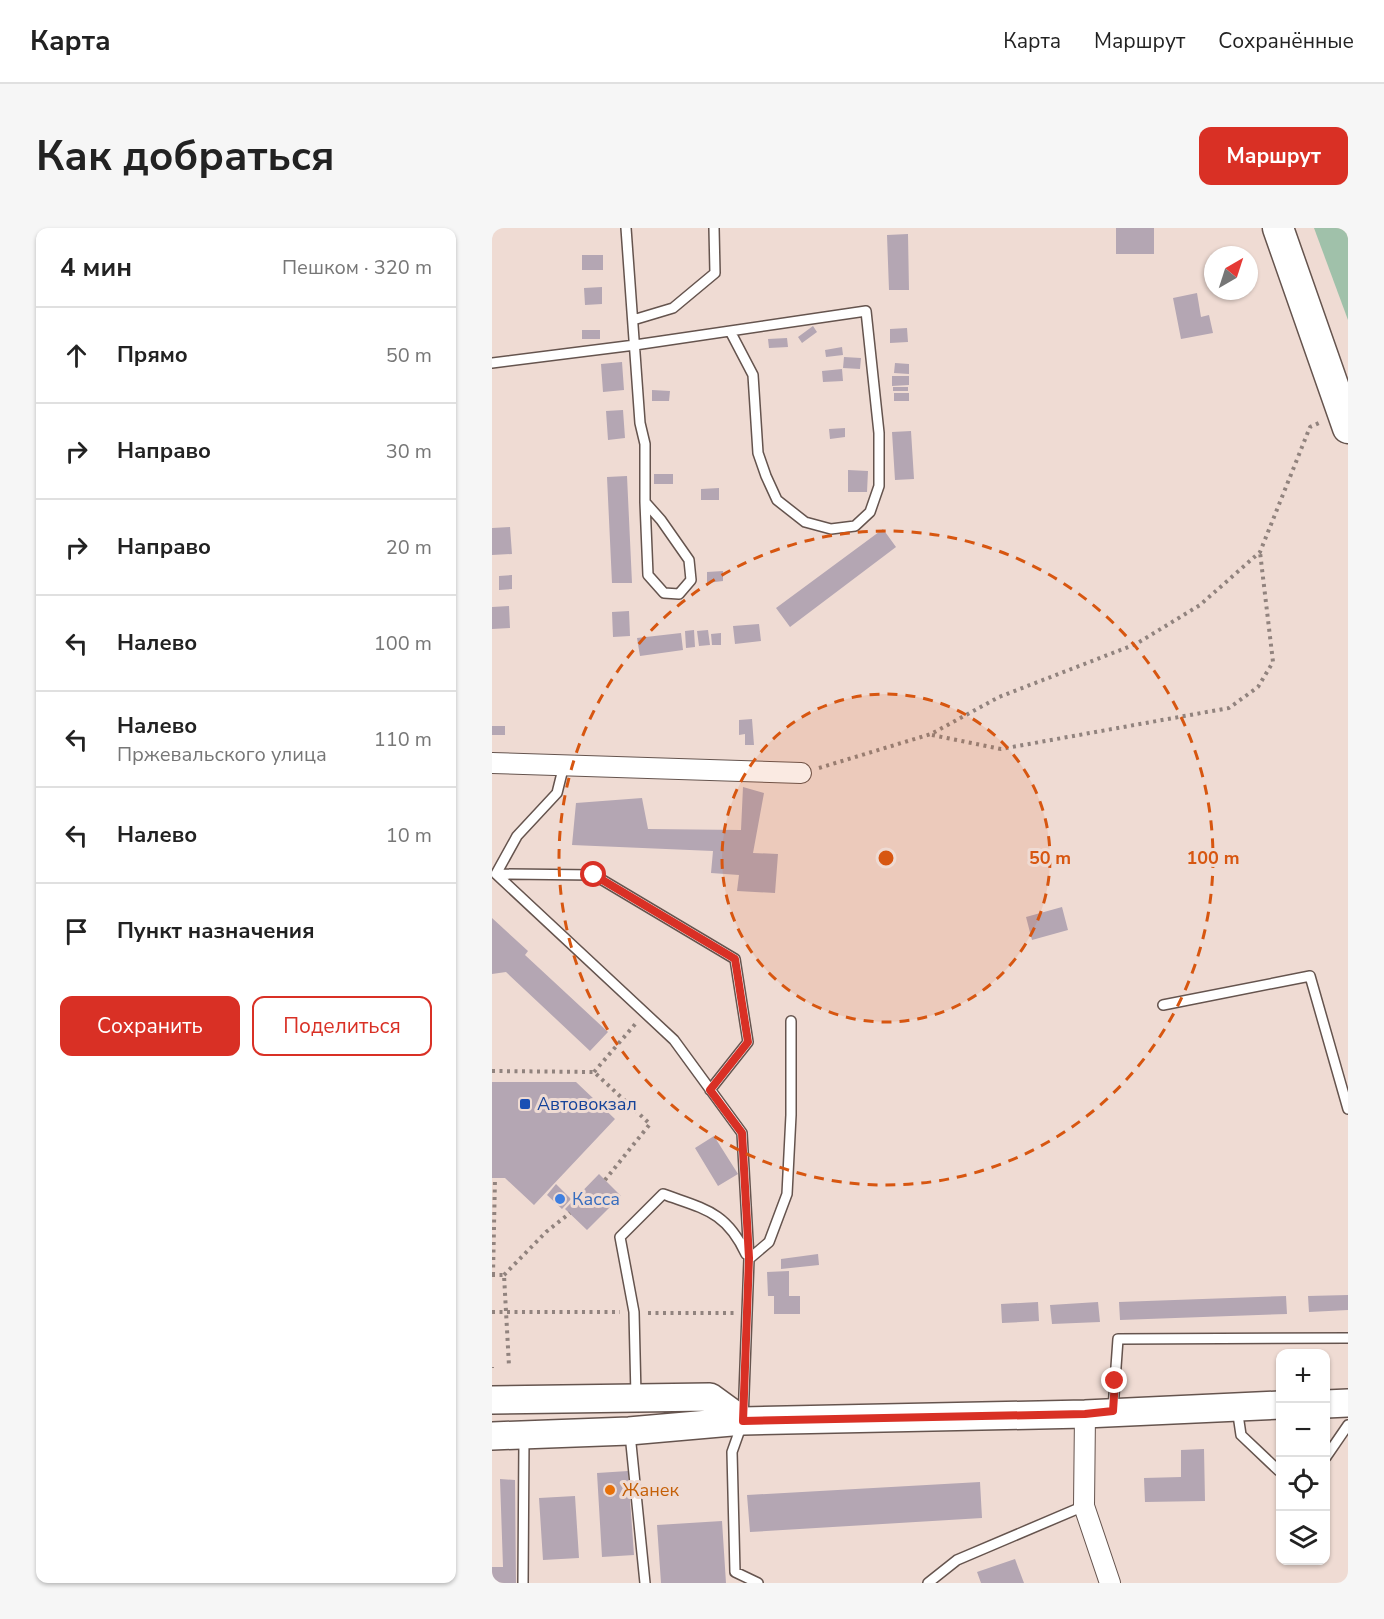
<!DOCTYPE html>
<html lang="ru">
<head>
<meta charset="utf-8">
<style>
  :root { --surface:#fff; --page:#f6f6f6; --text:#222; --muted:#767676; --line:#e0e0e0; --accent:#d93025 }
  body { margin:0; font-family:"Nunito Sans",sans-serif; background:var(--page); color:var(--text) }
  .controls { position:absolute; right:18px; bottom:18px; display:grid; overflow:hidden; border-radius:12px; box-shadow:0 2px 4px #0004 }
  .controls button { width:54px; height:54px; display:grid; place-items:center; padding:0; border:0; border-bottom:2px solid var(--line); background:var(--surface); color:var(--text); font:30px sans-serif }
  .compass { position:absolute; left:712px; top:18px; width:54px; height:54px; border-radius:50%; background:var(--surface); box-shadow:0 2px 4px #0004; rotate:39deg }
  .stop { position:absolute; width:18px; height:18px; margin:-14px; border:4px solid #d93025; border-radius:50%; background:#fff }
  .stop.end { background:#d93025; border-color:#fff; box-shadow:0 2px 6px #0008 }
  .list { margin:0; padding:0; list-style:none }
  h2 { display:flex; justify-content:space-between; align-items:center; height:78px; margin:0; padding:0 24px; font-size:26px }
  h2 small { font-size:20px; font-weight:400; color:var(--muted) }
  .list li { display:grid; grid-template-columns:39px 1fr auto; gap:18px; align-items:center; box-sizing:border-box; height:96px; padding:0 24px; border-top:2px solid var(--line) }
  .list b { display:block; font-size:22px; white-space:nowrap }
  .list p { margin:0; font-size:20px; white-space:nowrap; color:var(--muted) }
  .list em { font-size:20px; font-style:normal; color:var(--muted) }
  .actions { display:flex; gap:12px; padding:18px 24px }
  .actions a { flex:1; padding:14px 0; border:2px solid var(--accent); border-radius:12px; text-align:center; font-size:21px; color:var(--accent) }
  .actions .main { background:var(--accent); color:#fff }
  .icon { flex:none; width:33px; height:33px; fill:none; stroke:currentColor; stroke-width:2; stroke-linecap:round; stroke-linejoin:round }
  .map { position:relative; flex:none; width:856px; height:1355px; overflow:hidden; border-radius:12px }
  header { display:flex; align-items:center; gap:36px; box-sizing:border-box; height:84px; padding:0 30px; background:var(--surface); border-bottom:2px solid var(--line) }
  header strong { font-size:28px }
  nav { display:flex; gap:33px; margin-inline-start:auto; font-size:21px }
  .intro { display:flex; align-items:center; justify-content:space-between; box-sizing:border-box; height:144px; padding:0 36px }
  h1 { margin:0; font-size:42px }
  .button { padding:15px 27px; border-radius:12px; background:var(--accent); color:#fff; font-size:21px; font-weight:700 }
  main { display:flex; gap:36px; padding:0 36px }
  aside { flex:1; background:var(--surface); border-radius:12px; box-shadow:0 2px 4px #0004 }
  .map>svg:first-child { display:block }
</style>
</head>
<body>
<header>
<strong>Карта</strong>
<nav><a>Карта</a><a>Маршрут</a><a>Сохранённые</a></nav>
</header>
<div class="intro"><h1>Как добраться</h1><a class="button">Маршрут</a></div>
<main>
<aside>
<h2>4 мин<small>Пешком · 320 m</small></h2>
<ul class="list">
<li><svg class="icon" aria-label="ahead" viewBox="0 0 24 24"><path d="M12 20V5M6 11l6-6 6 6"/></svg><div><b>Прямо</b></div><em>50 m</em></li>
<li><svg class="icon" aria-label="right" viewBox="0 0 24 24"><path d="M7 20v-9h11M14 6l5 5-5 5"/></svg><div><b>Направо</b></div><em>30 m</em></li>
<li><svg class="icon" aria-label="right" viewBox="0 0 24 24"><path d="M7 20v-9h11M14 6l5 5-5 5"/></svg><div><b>Направо</b></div><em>20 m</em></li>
<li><svg class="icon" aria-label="left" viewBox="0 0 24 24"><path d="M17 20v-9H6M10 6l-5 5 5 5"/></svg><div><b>Налево</b></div><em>100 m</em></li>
<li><svg class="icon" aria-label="left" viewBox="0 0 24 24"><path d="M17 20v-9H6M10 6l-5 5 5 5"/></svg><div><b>Налево</b><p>Пржевальского улица</p></div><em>110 m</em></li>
<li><svg class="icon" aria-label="left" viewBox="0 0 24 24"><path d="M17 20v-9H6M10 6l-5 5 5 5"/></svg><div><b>Налево</b></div><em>10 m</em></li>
<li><svg class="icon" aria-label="arrive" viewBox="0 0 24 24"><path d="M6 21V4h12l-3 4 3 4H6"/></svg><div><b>Пункт назначения</b></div></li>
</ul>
<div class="actions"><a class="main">Сохранить</a><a>Поделиться</a></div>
</aside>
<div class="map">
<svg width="856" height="1355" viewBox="0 0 856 1355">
  <rect width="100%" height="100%" fill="#efdbd3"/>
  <path fill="#a0c1aa" d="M822,0h34v92z"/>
  <path fill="#b4a6b3" d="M624,0h38v26h-38z
    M416,6l1,56h-20l-2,-55z
    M90,27h21v15h-21z
    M110,59v17l-17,1 -1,-17z
    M705,65l4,24 8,-2 4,18 -32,6 -8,-41z
    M321,98l4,6 -15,11 -4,-6z
    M415,100l1,14 -18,1v-14z
    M90,102h18v9h-18z
    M295,110l1,9 -19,1 -1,-9z
    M350,119l1,8 -17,2 -1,-7z
    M352,129l17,1 -1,11 -17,-1z
    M130,134l2,28 -21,2 -2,-28z
    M403,135l14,1v10l-15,-1z
    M350,141l1,12 -20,1 -1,-11z
    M400,148h17v9l-17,1z
    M401,159h15v4h-15z
    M160,162l18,1 -1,10h-17z
    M402,165h15v8h-15z
    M131,182l2,28 -17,2 -2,-29z
    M353,200v9l-15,2 -1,-10z
    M419,203l3,48 -19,1 -3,-48z
    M356,242l20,1 -1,21h-19z
    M162,246h19v10h-19z
    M135,248l5,107h-20l-5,-106z
    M227,260v12h-18v-11z
    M18,299l2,27 -20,1v-27z
    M391,301l13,18 -106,80 -14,-19z
    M231,343v10l-16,2v-11z
    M20,347v14l-13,1v-14z
    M17,378l1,22 -18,1v-22z
    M137,383l1,25 -17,1 -1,-25z
    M267,396l2,17 -26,3 -2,-18z
    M202,402l1,17 -9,1 -1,-17z
    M216,402l2,15 -11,1 -2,-15z
    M189,405l2,17 -43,6 -3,-18z
    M229,405v12h-9l-1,-11z
    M260,491l2,26h-9v-11l-6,1v-15z
    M0,498h13v9h-13z
    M251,559l21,6 -11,60 25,1 -3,39 -38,-2 2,-16 -28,-2 2,-22 -141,-6 4,-42 66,-5 6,31 93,1z
    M570,679l6,23 -36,10 -6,-23z
    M0,690l36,33 -3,4 83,77 -18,19 -84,-79 -14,2z
    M0,854h84l39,37 -81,86 -29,-27h-13z
    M222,908l24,38 -20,12 -23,-38z
    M107,946l22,22 -34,34 -22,-21z
    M64,956l15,15 -9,10 -15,-14z
    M326,1026l1,11 -38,4v-10z
    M297,1043v25h11v18h-26v-18h-6l-1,-24z
    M856,1067v15l-39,2 -1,-16z
    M794,1068l1,18 -167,6 -1,-18z
    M546,1074l1,19 -37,2 -1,-19z
    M606,1074l2,20 -48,2 -2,-19z
    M712,1221l1,52 -60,1 -1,-24 37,-1v-27z
    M136,1243l6,84 -32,2 -5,-84z
    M8,1251l15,1 1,103h-24v-16h11z
    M488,1254l2,36 -232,14 -3,-37z
    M83,1268l4,62 -36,2 -4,-62z
    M230,1293l4,62h-65l-4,-58z
    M523,1331l9,24h-43l-4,-11z"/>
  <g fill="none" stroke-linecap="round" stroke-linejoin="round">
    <g stroke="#65544e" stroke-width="12">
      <path id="service" d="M134,0l14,195 5,21v58l3,73 16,18 15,1 12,-14 -2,-20 -28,-40 -16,-18
        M141,92l40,-12 42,-35 -1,-45
        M0,135l143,-18 231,-34 13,122v53l-9,26 -15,14 -24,3 -26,-7 -28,-22 -11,-24 -8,-23 -5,-78 -23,-44
        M4,646l178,166 68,93 7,126 -6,162 -11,31 3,120 23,11
        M4,646l98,1 141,84 13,83 -38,48
        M4,646l21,-38 40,-43 7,-28
        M671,777l147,-29 38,133
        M257,1031l20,-17 18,-48 4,-79v-94
        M144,1168l-2,-84 -14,-75 43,-43c41,15 63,17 83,60
        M745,1180l4,27 38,36
        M621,1181l5,-70 230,-1
        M138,1206l15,149
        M834,1229l22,-32
        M31,1355l1,-144
        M436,1355l29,-23 127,-54"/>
    </g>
    <g stroke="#65544e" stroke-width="22">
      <path id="minor" d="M0,535l309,10
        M593,1186l-1,92 26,77"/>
    </g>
    <g stroke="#65544e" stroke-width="30">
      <path id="secondary" d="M0,1172l218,-3 33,24
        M834,1176l22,-1
        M0,1208l137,-5 114,-10 342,-7 195,-9"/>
    </g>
    <g stroke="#65544e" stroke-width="33">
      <path id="primary" d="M786,0l70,200"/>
    </g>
    <path stroke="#91837e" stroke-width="4" stroke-dasharray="3 4.5" stroke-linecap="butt" d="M440,507l69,14 228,-41 29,-21 15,-25 -13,-110
      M327,540l112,-34 68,-37 137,-53 64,-39 60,-53 50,-125 11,-5
      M0,843l102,1 56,52 -45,56
      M102,844l43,-50
      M0,1047h12l5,91
      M1,1047l2,-97
      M12,1047l42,-43 24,-19
      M0,1084h128
      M156,1085h86
      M0,1139v1"/>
    <use href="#service" stroke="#fff" stroke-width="9"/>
    <use href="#minor" stroke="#fff" stroke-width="20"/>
    <use href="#secondary" stroke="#fff" stroke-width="27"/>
    <use href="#primary" stroke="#fff" stroke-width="30"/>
  </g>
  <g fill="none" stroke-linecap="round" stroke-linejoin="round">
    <path stroke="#d93025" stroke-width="8" d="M102,647l141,84 13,83 -38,48 32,43 7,125 -6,163 342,-7 28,-3 2,-30"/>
  </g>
  <circle cx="394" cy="630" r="164" fill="#d75610" fill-opacity=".12"/>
  <g fill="none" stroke="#d75610" stroke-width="3" stroke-dasharray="10 8">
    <circle cx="394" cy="630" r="164"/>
    <circle cx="394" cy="630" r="327"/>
  </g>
  <rect fill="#1a4fb4" stroke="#efdbd3" stroke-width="2" x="27" y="870" width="12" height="12" rx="3"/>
  <circle fill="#3f7fe0" stroke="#efdbd3" stroke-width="2" cx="68" cy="971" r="6"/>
  <circle fill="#e8710a" stroke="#efdbd3" stroke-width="2" cx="118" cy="1262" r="6"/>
  <g text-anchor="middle" stroke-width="6" stroke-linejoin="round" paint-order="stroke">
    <g font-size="18" fill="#164399" stroke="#efdbd3" text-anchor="start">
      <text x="45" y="882">Автовокзал</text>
    </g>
    <g font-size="18" fill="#366cbe" stroke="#efdbd3" text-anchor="start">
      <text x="80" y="977">Касса</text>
    </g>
    <g font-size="18" fill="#c56008" stroke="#efdbd3" text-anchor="start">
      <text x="130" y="1268">Жанек</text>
    </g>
  </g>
  <circle cx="394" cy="630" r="9" fill="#d75610" stroke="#efdbd3" stroke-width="3"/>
  <g font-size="18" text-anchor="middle" font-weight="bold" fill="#d75610" stroke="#efdbd3" stroke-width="6" stroke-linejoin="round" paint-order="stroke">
    <text x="558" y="636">50 m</text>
    <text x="721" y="636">100 m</text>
  </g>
</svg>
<div class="controls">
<button>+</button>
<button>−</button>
<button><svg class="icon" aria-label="locate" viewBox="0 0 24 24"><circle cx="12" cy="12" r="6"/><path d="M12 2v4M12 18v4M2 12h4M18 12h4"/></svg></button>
<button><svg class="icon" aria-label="layers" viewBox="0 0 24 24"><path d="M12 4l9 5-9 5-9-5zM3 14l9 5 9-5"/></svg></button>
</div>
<svg class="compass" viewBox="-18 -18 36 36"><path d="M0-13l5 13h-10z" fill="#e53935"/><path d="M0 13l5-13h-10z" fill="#767676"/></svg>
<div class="stop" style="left:102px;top:647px"></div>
<div class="stop end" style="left:623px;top:1153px"></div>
</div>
</main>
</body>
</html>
